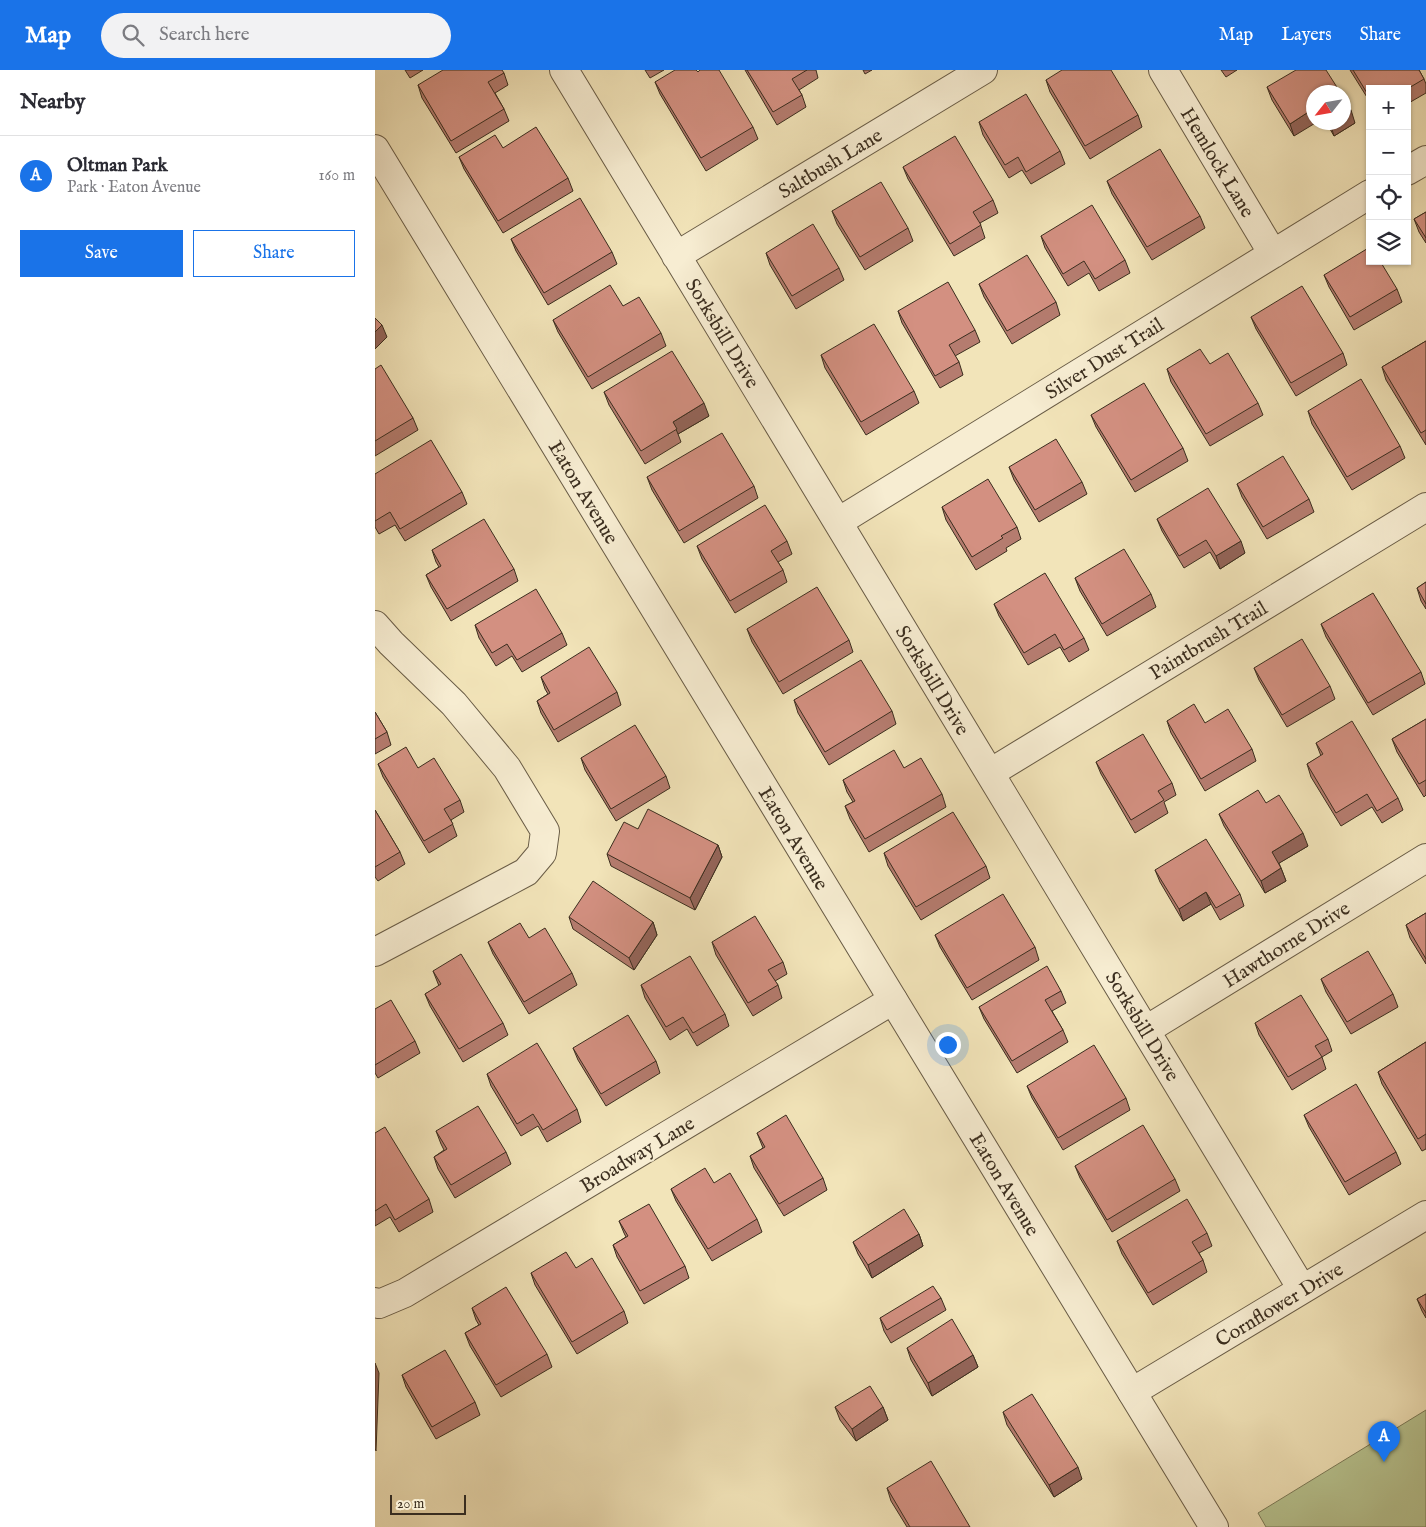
<!DOCTYPE html>
<html lang="en">
<head>
<meta charset="utf-8">
<style>
  :root { --surface:#fff; --page:#f2f2f3; --text:#2b2b33; --muted:#7c7c81; --line:#e1e1e2; --accent:#1a73e8 }
  body { margin:0; font-family:"IM FELL English",serif; background:var(--page); color:var(--text) }
  .controls { position:absolute; right:15px; top:15px; display:grid; overflow:hidden; border-radius:0px; box-shadow:0 1px 4px #0004 }
  .controls button { width:45px; height:45px; display:grid; place-items:center; padding:0; border:0; border-bottom:1px solid var(--line); background:var(--surface); color:var(--text); font:25px sans-serif }
  .compass { position:absolute; left:931px; top:15px; width:45px; height:45px; border-radius:50%; background:var(--surface); box-shadow:0 1px 4px #0004; rotate:239deg }
  .scale { position:absolute; left:15px; bottom:12px; width:76px; box-sizing:border-box; padding-left:5px; border:2px solid #3b2e1f; border-top:0; font-size:14px; line-height:18px; white-space:nowrap; color:#3b2e1f; -webkit-text-stroke:4px #f7edd2; paint-order:stroke }
  .you { position:absolute; left:572px; top:974px; width:18px; height:18px; margin:-12px; border:4px solid #fff; border-radius:50%; background:#1a73e8; box-shadow:0 0 0 8px #1a73e833 }
  .badge { display:grid; place-items:center; width:32px; height:32px; border-radius:50%; background:var(--accent); color:#fff; font-size:16px; font-weight:700 }
  .pin { position:absolute; translate:-50% -41px; filter:drop-shadow(0 1px 2px #0008) }
  .pin::after { content:''; position:absolute; top:26px; width:18px; height:15px; background:inherit; clip-path:polygon(0 0,100% 0,50% 100%) }
  .list { margin:0; padding:0; list-style:none }
  h2 { display:flex; justify-content:space-between; align-items:center; height:65px; margin:0; padding:0 20px; font-size:21px }
  h2 small { font-size:16px; font-weight:400; color:var(--muted) }
  .list li { display:grid; grid-template-columns:32px 1fr auto; gap:15px; align-items:center; box-sizing:border-box; height:80px; padding:0 20px; border-top:1px solid var(--line) }
  .list b { display:block; font-size:19px; white-space:nowrap }
  .list p { margin:0; font-size:16px; white-space:nowrap; color:var(--muted) }
  .list em { font-size:16px; font-style:normal; color:var(--muted) }
  .actions { display:flex; gap:10px; padding:15px 20px }
  .actions a { flex:1; padding:11px 0; border:1px solid var(--accent); border-radius:0px; text-align:center; font-size:18px; color:var(--accent) }
  .actions .main { background:var(--accent); color:#fff }
  .icon { flex:none; width:28px; height:28px; fill:none; stroke:currentColor; stroke-width:2; stroke-linecap:round; stroke-linejoin:round }
  .map { position:relative; flex:none; width:1051px; height:1457px; overflow:hidden }
  header { display:flex; align-items:center; gap:30px; box-sizing:border-box; height:70px; padding:0 25px; background:var(--accent); color:#fff }
  header strong { font-size:24px }
  nav { display:flex; gap:28px; margin-inline-start:auto; font-size:18px }
  .search { width:350px; height:45px; background:var(--page); display:flex; align-items:center; gap:12px; box-sizing:border-box; padding:0 18px; border-radius:28px; color:var(--muted); font-size:19px }
  main { display:flex }
  aside { flex:1; background:var(--surface) }
  .map>svg:first-child { display:block }
</style>
</head>
<body>
<header>
<strong>Map</strong>
<div class="search"><svg class="icon" aria-label="search" viewBox="0 0 24 24"><circle cx="10" cy="10" r="6"/><path d="M15 15l6 6"/></svg>Search here</div>
<nav><a>Map</a><a>Layers</a><a>Share</a></nav>
</header>
<main>
<aside>
<h2>Nearby<small></small></h2>
<ul class="list">
<li><span class="badge">A</span><div><b>Oltman Park</b><p>Park · Eaton Avenue</p></div><em>160 m</em></li>
</ul>
<div class="actions"><a class="main">Save</a><a>Share</a></div>
</aside>
<div class="map">
<svg width="1051" height="1457" viewBox="0 0 1051 1457">
  <rect width="100%" height="100%" fill="#f2e4b9"/>
  <filter id="stains"><feTurbulence type="fractalNoise" baseFrequency=".004" numOctaves="4"/><feColorMatrix values="0 0 0 0 .2 0 0 0 0 .09 0 0 0 0 .02 0 0 0 .5 -.17"/></filter>
  <radialGradient id="worn" r=".72"><stop offset=".6" stop-color="#630" stop-opacity="0"/><stop offset="1" stop-color="#630" stop-opacity=".3"/></radialGradient>
  <path fill="#b8c591" stroke="#7a7a58" d="M1051,1340v117h-160l-8,-14z"/>
  <g fill="none" stroke-linecap="round" stroke-linejoin="round">
    <g stroke="#695c46" stroke-width="30">
      <path id="minor" d="M189,0l738,1219
        M788,0l110,184
        M1032,101l19,-11
        M301,186l307,-186
        M463,452l532,-328
        M0,555l16,18 63,61 53,64 38,63 -3,22 -16,19 -151,80
        M615,703l436,-266
        M771,960l280,-172
        M0,1232l4,2 26,-11 488,-293
        M757,1322l294,-177"/>
    </g>
    <g stroke="#695c46" stroke-width="30">
      <path id="tertiary" d="M0,79l839,1378"/>
    </g>
    <use href="#minor" stroke="#f7edd2" stroke-width="28"/>
    <use href="#tertiary" stroke="#f7edd2" stroke-width="28"/>
  </g>
  <path fill="#b57c6f" stroke="#3b2e1f" d="M30,0h18l-13,8z
    M270,0h19l-14,8z
    M370,0h71l2,8 -19,12 3,5 4,12 -29,18z
    M488,0h9l-7,4z
    M846,0h16l-11,7z
    M975,0h69l5,9 2,5v9l-19,11v-15h-37v13z
    M323,2l55,55 5,12 -52,32 -46,-77 -5,-12z
    M129,3l4,12 -13,8 9,16 5,12 -53,32 -34,-55 -4,-13z
    M671,10l92,35 4,12 -52,32 -40,-67z
    M892,17l46,5 -19,44 -22,-36z
    M604,52l81,29 5,13 -34,20 -9,-14 -13,8 -26,-43z
    M951,52h17l12,1 -21,13z
    M84,87l109,21 5,13 -70,42 -39,-64z
    M528,97l90,33 5,13 -18,10 5,15 -31,18 -46,-77z
    M732,111l93,35 5,12 -53,32 -40,-66z
    M457,141l76,17 5,13 -48,29 -28,-46z
    M1051,142v31l-7,-11 -5,-13z
    M666,166l84,24 5,13 -31,18 -10,-18 -21,13 -23,-38z
    M136,169l101,13 5,12 -69,41 -32,-54z
    M391,183l73,15 5,12 -48,29 -26,-44z
    M949,205l73,14 5,13 -48,28 -25,-43z
    M604,214l77,18 4,13 -48,29 -28,-47z
    M248,236l38,27 5,13 -74,43 -34,-57 -5,-12z
    M523,241l77,19 5,12 -25,14 4,6 4,13 -23,13 -38,-65z
    M876,247l92,36 4,12 -51,31 -40,-67z
    M1051,271v104l-40,-65 -4,-13z
    M446,285l93,36 5,12 -53,32 -41,-67z
    M835,294l48,39 5,12 -53,31 -39,-64 -4,-13z
    M0,299l38,49 5,12 -43,26z
    M229,322l105,24 -31,18 3,8 -36,22 -36,-59z
    M933,341l92,35 5,12 -53,32 -40,-66z
    M716,345l92,33 5,13 -53,31 -39,-65z
    M634,397l73,15 5,12 -48,28 -25,-42z
    M0,404l87,18 5,12 -62,37 -10,-16 -16,9 -4,-7z
    M272,407l107,9 4,12 -74,45 -32,-53z
    M862,414l72,15 5,13 -47,27 -25,-42z
    M567,437l75,20 4,12 -15,9 1,3 -31,19 -30,-50z
    M782,449l88,34 -25,16 -10,-17 -26,16 -22,-37z
    M412,471l5,13 -14,8 5,8 4,12 -52,31 -33,-54 -5,-13z
    M57,480l82,19 4,12 -67,40 -20,-34 -5,-12 13,-8 -3,-5z
    M700,508l76,16 5,13 -49,29 -27,-45z
    M1051,512v27l-5,-8 -4,-13z
    M619,534l90,34 5,12 -20,12 -9,-15 -32,18 -29,-49z
    M946,554l100,48 4,12 -52,31 -47,-78z
    M100,555l87,8 5,12 -45,27 -10,-16 -16,10 -17,-28z
    M372,559l102,11 4,12 -70,42 -31,-52z
    M879,598l76,18 5,13 -48,28 -28,-47z
    M166,607l76,15 4,13 -63,37 -17,-29 -4,-12 11,-7 -3,-5z
    M419,630l98,11 4,13 -67,41 -31,-52z
    M0,642l12,20 4,13 -16,9z
    M1051,649v76l-2,2 -27,-45 -5,-13z
    M792,651l38,2 47,26 4,12 -51,30 -34,-58z
    M941,673l82,55 5,12 -21,13 -10,-16 -31,19 -30,-49 -4,-13 14,-8z
    M206,688l85,18 4,12 -54,33 -31,-51z
    M721,692l76,21 4,12 -12,7 4,11 -33,20 -34,-59z
    M3,694l40,4 42,32 4,12 -13,8 6,16 -28,17 -46,-76z
    M529,698l38,26 4,13 -77,45 -19,-33 -5,-13 8,-4 -6,-10 -4,-12z
    M0,740l25,42 5,12 -27,17 -3,-4z
    M844,744l89,32 -29,17 2,5 5,13 -21,12 -41,-67z
    M263,759l80,16 4,12 -27,53 -84,-44 -4,-12z
    M509,783l102,13 4,12 -69,42 -33,-54z
    M780,800l85,24 4,12 -24,14 -9,-16 -28,17 -23,-39z
    M1051,843v51l-16,-26 -4,-13z
    M194,847l84,5 4,13 -23,35 -61,-41z
    M560,865l100,12 4,13 -67,40 -32,-53z
    M154,868l43,35 5,12 -48,29 -36,-60 -5,-12z
    M337,872l71,20 4,12 -12,7 3,4 4,13 -29,18 -37,-61z
    M58,901l70,52 5,12 -45,27 -33,-56 -5,-12 14,-8z
    M946,909l72,15 5,13 -47,27 -25,-42z
    M266,915l84,29 4,12 -32,20 -10,-17 -17,11 -25,-42z
    M686,921l5,12 -14,8 11,19 5,12 -51,31 -33,-54 -5,-12z
    M0,939l40,32 5,12 -42,25 -3,-5z
    M880,953l73,16 4,12 -10,6 4,12 -34,21 -33,-55z
    M1051,972v107l-4,2 -40,-67 -4,-12z
    M198,978l83,13 4,12 -54,33 -28,-46z
    M112,1004l90,35 4,13 -34,20 -9,-16 -17,10 -30,-50z
    M652,1016l99,12 4,12 -67,40 -31,-52z
    M929,1045l92,37 5,12 -52,31 -40,-68z
    M61,1061l70,21 5,12 -56,34 -17,-29 -4,-12 10,-7 -3,-6z
    M0,1063l54,66 4,13 -34,20 -9,-15 -15,9z
    M382,1063l66,45 4,12 -43,26 -30,-48 -4,-12 13,-8z
    M700,1096l100,13 5,12 -68,41 -32,-54z
    M339,1113l43,36 5,13 -50,29 -36,-60 -5,-12z
    M244,1151l66,45 4,12 -45,26 -27,-47 -4,-12 13,-8 -2,-4z
    M832,1163l5,13 -13,7 4,7 4,12 -54,33 -31,-51 -5,-13z
    M544,1164l4,12 -51,32 -14,-24 -5,-12z
    M201,1198l48,43 4,12 -51,31 -42,-69 -4,-12z
    M1051,1224v24l-4,-7 -5,-12z
    M566,1228l5,12 -55,33 -7,-12 -4,-13z
    M97,1238l75,46 5,13 -51,30 -31,-51 -5,-13 14,-8 -3,-5z
    M532,1278l66,7 5,12 -46,29 -21,-36z
    M27,1305l73,27 5,13 -44,24 -30,-52z
    M460,1337h48l5,13 -32,21 -16,-21z
    M628,1342l79,67 -28,18 -47,-72z
    M512,1418l83,39h-63l-16,-26z"/>
  <path fill="#94655a" stroke="#3b2e1f" d="M938,39v13h4l-23,14 -4,-12z
    M976,40l4,13 -21,13 -4,-13 1,-1h12v-7z
    M7,255l5,12 -12,12v-17z
    M329,333l5,13 -31,18 -5,-12z
    M866,471l4,12 -25,16 -4,-13z
    M928,763l5,13 -32,19 -4,-13z
    M343,775l4,12 -27,53 -5,-12z
    M906,798l5,13 -21,12 -4,-12z
    M831,822l5,12 -28,17 -4,-12z
    M278,852l4,13 -23,35 -5,-12z
    M544,1164l4,12 -51,32 -4,-13z
    M598,1285l5,12 -46,29 -4,-13z
    M0,1293l4,10 -3,78 -1,-3z
    M508,1337l5,13 -32,21 -4,-12z
    M703,1397l4,12 -28,18 -5,-12z"/>
  <path fill="#d39081" stroke="#3b2e1f" d="M68,0h59l2,3 -16,9 16,27 -53,32 -33,-56z
    M300,0h21l2,2 2,-2h19l34,57 -52,31 -46,-76z
    M372,0h60l-15,9 10,16 -29,17z
    M687,0h49l27,45 -53,31 -39,-66z
    M921,0h30l14,22h-27v17l-23,15 -23,-37z
    M978,0h66l5,9 -17,10h-37v9z
    M651,24l34,57 -34,21 -8,-15 -13,8 -26,-43z
    M968,29l8,11 -8,5z
    M161,57l32,51 -70,43 -39,-64 36,-22 8,13z
    M580,66l38,64 -20,12 8,13 -31,19 -47,-77z
    M785,79l40,67 -53,31 -40,-66z
    M506,112l27,46 -48,29 -28,-46z
    M205,128l32,54 -68,41 -33,-54z
    M717,135l33,55 -30,19 -11,-18 -21,13 -22,-38z
    M1051,142v26l-12,-19z
    M438,154l26,44 -47,28 -26,-43z
    M995,177v14h10l17,28 -47,28 -26,-42z
    M652,185l29,47 -49,29 -28,-47z
    M573,212l27,48 -26,15 10,17 -24,14 -37,-65z
    M235,215l13,21 16,-9 22,36 -73,44 -35,-57z
    M927,216l41,67 -52,30 -40,-66z
    M0,248l7,7 -7,7z
    M499,254l40,67 -53,31 -40,-67z
    M1051,271v89l-5,3 -39,-66z
    M825,279l10,15 18,-11 30,50 -52,31 -39,-65z
    M297,281l32,52 -31,19 4,7 -36,22 -37,-59z
    M6,295l32,53 -38,23v-72z
    M986,309l39,67 -53,31 -39,-66z
    M769,313l39,65 -52,32 -40,-65z
    M347,363l32,53 -75,45 -32,-54z
    M681,369l26,43 -47,28 -26,-43z
    M56,370l31,52 -62,37 -10,-17 -15,9v-47z
    M908,386l26,43 -46,28 -26,-43z
    M613,409l29,48 -16,9 2,2 -31,19 -30,-50z
    M833,418l33,53 -25,15 -10,-16 -27,16 -22,-37z
    M390,435l22,36 -16,10 12,19 -53,31 -33,-55z
    M109,449l30,50 -67,40 -21,-34 15,-9 -9,-16z
    M749,479l27,45 -49,30 -27,-46z
    M670,503l39,65 -20,12 -9,-16 -31,19 -30,-49z
    M1051,512v22l-9,-16z
    M442,517l32,53 -70,42 -32,-53z
    M161,519l26,44 -45,27 -10,-16 -15,9 -17,-28z
    M998,523l48,79 -53,31 -47,-79z
    M927,569l28,47 -48,29 -28,-47z
    M214,577l28,45 -63,38 -17,-29 13,-8 -9,-16z
    M486,590l31,51 -67,41 -31,-52z
    M819,634l11,19 23,-14 24,40 -51,30 -34,-58z
    M0,642l12,20 -12,7z
    M1051,649v61l-7,4 -27,-45z
    M977,651l46,77 -21,13 -10,-17 -31,19 -29,-49 16,-10 -7,-11z
    M260,655l31,51 -55,33 -30,-51z
    M768,664l29,49 -14,8 6,9 -33,20 -35,-58z
    M31,677l12,21 16,-10 26,42 -16,9 9,15 -29,17 -46,-77z
    M519,680l10,18 17,-10 21,36 -77,45 -20,-33 10,-5 -12,-21z
    M883,720l8,13 13,-8 24,38 -31,19 9,16 -20,13 -42,-67z
    M273,739l70,36 -28,53 -83,-44 17,-32 14,7z
    M0,740l25,42 -25,15z
    M578,742l33,54 -70,41 -32,-54z
    M831,769l34,55 -24,14 -10,-16 -27,17 -24,-39z
    M218,811l60,41 -24,36 -60,-41z
    M628,824l32,53 -68,41 -32,-53z
    M1051,843v46l-20,-34z
    M380,846l28,46 -15,8 10,15 -30,18 -36,-61z
    M145,853l9,15 16,-10 27,45 -48,29 -36,-60z
    M993,881l25,43 -46,28 -26,-43z
    M86,884l42,69 -44,26 -34,-55 16,-10 -8,-13z
    M315,886l35,58 -32,19 -10,-16 -17,10 -25,-42z
    M672,896l14,25 -16,9 18,30 -51,31 -33,-54z
    M926,925l27,44 -13,7 7,11 -34,20 -33,-54z
    M16,930l24,41 -40,24v-56z
    M253,945l28,46 -55,33 -28,-46z
    M1051,972v92l-8,5 -40,-67z
    M162,973l40,66 -34,21 -10,-16 -16,10 -30,-50z
    M719,975l32,53 -68,40 -31,-52z
    M981,1014l40,68 -51,30 -41,-67z
    M103,1036l28,46 -55,33 -17,-28 13,-8 -11,-18z
    M411,1045l37,63 -44,26 -29,-48 15,-9 -8,-14z
    M768,1055l32,54 -68,41 -32,-54z
    M10,1057l44,72 -34,21 -9,-16 -11,7v-78z
    M330,1098l9,15 16,-10 27,46 -49,30 -37,-60z
    M812,1129l20,34 -15,9 11,18 -55,33 -31,-52z
    M274,1134l36,62 -45,25 -27,-46 15,-9 -9,-15z
    M529,1139l15,25 -51,31 -15,-23z
    M191,1182l10,16 16,-10 32,53 -52,31 -41,-69z
    M558,1216l8,12 -54,32 -7,-12z
    M131,1217l41,67 -51,31 -31,-52 16,-9 -9,-16z
    M1051,1224v19l-9,-14z
    M577,1249l21,36 -45,28 -21,-35z
    M70,1280l30,52 -43,25 -30,-52z
    M495,1316l13,21 -31,22 -17,-22z
    M657,1324l46,73 -29,18 -46,-73z
    M556,1391l39,66h-60l-23,-39z"/>
  <g text-anchor="middle" stroke-width="4" stroke-linejoin="round" paint-order="stroke">
    <g font-size="20" fill="#3b2e1f" stroke="#f7edd2">
      <text transform="translate(843 92) rotate(59)" y="7">Hemlock Lane</text>
      <text transform="translate(455 93) rotate(-31)" y="7">Saltbush Lane</text>
      <text transform="translate(348 263) rotate(59)" y="7">Sorksbill Drive</text>
      <text transform="translate(729 288) rotate(-32)" y="7">Silver Dust Trail</text>
      <text transform="translate(209 422) rotate(59)" y="7">Eaton Avenue</text>
      <text transform="translate(833 570) rotate(-31)" y="7">Paintbrush Trail</text>
      <text transform="translate(558 610) rotate(59)" y="7">Sorksbill Drive</text>
      <text transform="translate(419 768) rotate(59)" y="7">Eaton Avenue</text>
      <text transform="translate(911 874) rotate(-32)" y="7">Hawthorne Drive</text>
      <text transform="translate(768 956) rotate(59)" y="7">Sorksbill Drive</text>
      <text transform="translate(262 1084) rotate(-31)" y="7">Broadway Lane</text>
      <text transform="translate(630 1114) rotate(59)" y="7">Eaton Avenue</text>
      <text transform="translate(904 1234) rotate(-31)" y="7">Cornflower Drive</text>
    </g>
  </g>
  <rect width="100%" height="100%" filter="url(#stains)"/>
  <rect width="100%" height="100%" fill="url(#worn)"/>
</svg>
<div class="controls">
<button>+</button>
<button>−</button>
<button><svg class="icon" aria-label="locate" viewBox="0 0 24 24"><circle cx="12" cy="12" r="6"/><path d="M12 2v4M12 18v4M2 12h4M18 12h4"/></svg></button>
<button><svg class="icon" aria-label="layers" viewBox="0 0 24 24"><path d="M12 4l9 5-9 5-9-5zM3 14l9 5 9-5"/></svg></button>
</div>
<svg class="compass" viewBox="-18 -18 36 36"><path d="M0-13l5 13h-10z" fill="#e53935"/><path d="M0 13l5-13h-10z" fill="#7c7c81"/></svg>
<div class="scale">20 m</div>
<div class="you"></div>
<div class="pin badge" style="left:1009px;top:1392px">A</div>
</div>
</main>
</body>
</html>
